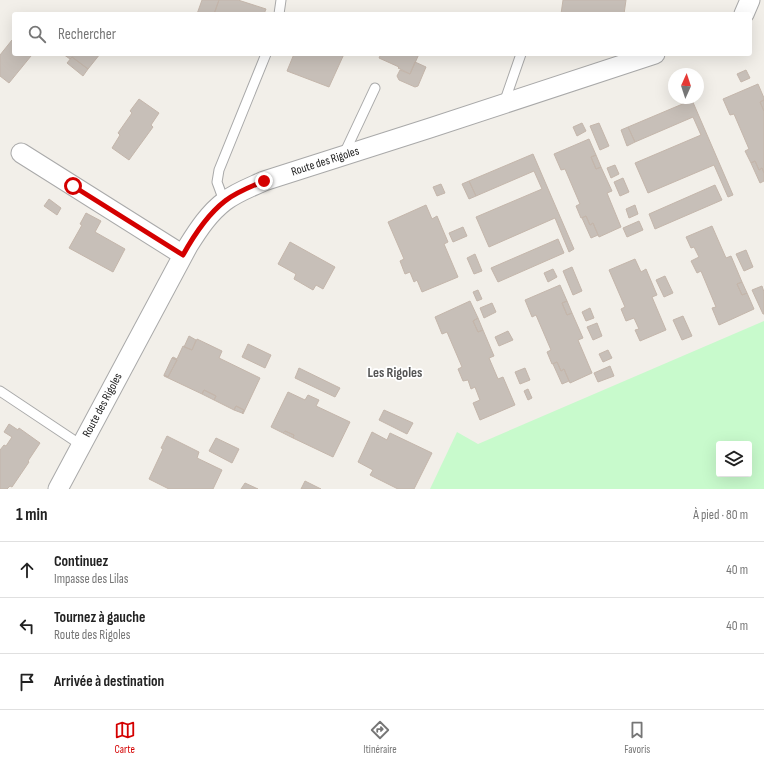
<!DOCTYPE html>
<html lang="fr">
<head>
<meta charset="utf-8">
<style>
  :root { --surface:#fff; --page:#f2f2f2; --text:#222; --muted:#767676; --line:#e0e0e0; --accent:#d40000 }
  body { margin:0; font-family:"Sofia Sans Condensed",sans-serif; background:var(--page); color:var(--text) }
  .controls { position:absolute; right:12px; bottom:12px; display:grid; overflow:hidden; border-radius:4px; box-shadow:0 4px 16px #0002 }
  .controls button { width:36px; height:36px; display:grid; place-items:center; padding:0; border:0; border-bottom:1px solid var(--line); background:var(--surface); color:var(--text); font:20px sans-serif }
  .compass { position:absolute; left:668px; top:68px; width:36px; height:36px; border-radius:50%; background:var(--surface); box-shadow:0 4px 16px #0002; rotate:3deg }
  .stop { position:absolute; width:12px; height:12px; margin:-9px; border:3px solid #d40000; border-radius:50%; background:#fff }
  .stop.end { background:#d40000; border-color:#fff; box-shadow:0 1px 4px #0008 }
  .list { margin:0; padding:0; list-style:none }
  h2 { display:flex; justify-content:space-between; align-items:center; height:52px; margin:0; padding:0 16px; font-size:17px }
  h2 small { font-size:13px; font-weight:400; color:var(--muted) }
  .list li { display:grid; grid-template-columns:26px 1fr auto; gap:12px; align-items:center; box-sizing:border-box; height:56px; padding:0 16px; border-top:1px solid var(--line) }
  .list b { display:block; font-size:15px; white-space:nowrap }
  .list p { margin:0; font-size:13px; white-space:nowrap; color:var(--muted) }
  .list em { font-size:13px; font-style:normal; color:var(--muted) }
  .icon { flex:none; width:22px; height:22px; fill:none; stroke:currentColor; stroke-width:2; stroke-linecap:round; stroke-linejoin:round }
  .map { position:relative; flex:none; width:764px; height:489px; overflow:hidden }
  .search { position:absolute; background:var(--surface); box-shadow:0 4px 16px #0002; left:12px; right:12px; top:12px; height:44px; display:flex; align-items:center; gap:10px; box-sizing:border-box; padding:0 14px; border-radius:4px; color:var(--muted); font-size:15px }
  .sheet { height:220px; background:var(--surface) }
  nav { display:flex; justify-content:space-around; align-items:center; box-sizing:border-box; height:56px; border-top:1px solid var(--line); background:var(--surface); font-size:11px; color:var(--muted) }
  nav a { display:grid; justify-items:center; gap:2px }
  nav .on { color:var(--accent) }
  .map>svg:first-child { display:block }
</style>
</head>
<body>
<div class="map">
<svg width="764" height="489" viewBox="0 0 764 489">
  <rect width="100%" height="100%" fill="#f2efe9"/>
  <path fill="#c8facc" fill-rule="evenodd" d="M764,321v168h-334l27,-57 21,12zM719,444h30v30h-30z"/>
  <path fill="#c7bfb8" stroke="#c4b6ab" d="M202,0h17l-5,14h-17z
    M219,0h19l28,9 -2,5h-50z
    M563,0h63l-2,14h-30l-10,-1v1h-23z
    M12,40l2,2v12h15l2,2 -22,27 -9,-7v-21z
    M63,54h37l-12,15 -16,-12 -2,2z
    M294,54h50l-15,33 -42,-16z
    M381,54h38l-9,20 -12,-6 1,-1 -20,-9z
    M72,57l16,12 -5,7 -16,-13z
    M415,62l11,5 -8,19 -3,1 -16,-7 -2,-4 3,-6 10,4z
    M746,70l4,8 -9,4 -4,-8z
    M758,84l6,14v2l-4,2 4,9v62l-2,-5 -3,2 -4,-9 -4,2 -6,-12 4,-2 -15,-35 -4,1 -7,-16z
    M139,99l20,14 -8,12 2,2 -24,33 -17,-12 8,-13 -2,-2 14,-20 -2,-2z
    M692,100l41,95 -5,2 -14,-32 -66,28 -13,-30 66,-28 -8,-18 -58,25 -7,-15z
    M764,100v11l-4,-9z
    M582,123l4,8 -9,5 -4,-9z
    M599,123l10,23 -9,4 -10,-24z
    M628,127l7,15 -8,4 -6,-16z
    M589,139l7,16 -5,2 5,12 5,-2 11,24 -5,2 14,34 -22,10 -6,-14 -3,2 -4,-9 -5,2 -5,-12 4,-2 -15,-35 -4,1 -7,-16z
    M533,154l41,95 -5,3 -14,-34 -66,29 -13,-30 66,-28 -8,-18 -58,25 -7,-15z
    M596,155l5,12 -5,2 -5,-12z
    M755,161l4,9 3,-2 2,5v8l-4,2 -9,-20z
    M615,165l4,9 -8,4 -4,-10z
    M623,178l6,14 -9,4 -6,-14z
    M469,181l7,15 -7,3 -7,-15z
    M441,184l4,9 -8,3 -4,-9z
    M715,185l7,15 -67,29 -6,-15z
    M49,199l12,9 -4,7 -13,-9z
    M426,205l6,14 5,-3 11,26 -4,2 14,33 -36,15 -5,-12 -3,2 -4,-10 -5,2 -5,-13 4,-2 -16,-37z
    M635,205l3,9 -9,4 -3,-9z
    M86,213l15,8 -6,11 30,17 -12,23 -44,-24 13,-23 -2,-1z
    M586,216l4,9 3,-2 5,12 -7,3 -9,-20z
    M639,221l4,9 -16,7 -4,-9z
    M712,226l14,32 5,-2 11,26 -5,2 5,11 5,-2 7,16 -35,16 -7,-17 4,-1 -15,-36 -4,2 -6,-12 8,-4 -5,-10 -3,1 -5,-11z
    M463,227l4,9 -14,6 -4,-9z
    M558,239l6,14 -66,29 -7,-14z
    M290,242l45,25 -12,22 -7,-4 -3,5 -19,-11 2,-5 -18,-10z
    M746,250l7,17 -9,4 -8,-17z
    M475,254l7,17 -8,3 -7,-16z
    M635,259l6,13 5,-3 11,26 -5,2 14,33 -26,11 -5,-11 4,-1 -5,-11 -8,3 -5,-12 4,-2 -16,-37z
    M572,267l10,24 -9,4 -10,-24z
    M553,269l4,8 -9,5 -4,-9z
    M665,276l8,17 -9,4 -8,-17z
    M742,282l5,11 -5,2 -5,-11z
    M560,285l7,16 -5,2 5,12 5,-2 11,25 -5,2 14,33 -22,10 -6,-14 -3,2 -4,-9 -5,2 -5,-12 4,-2 -15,-35 -4,2 -7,-17z
    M762,286l2,6v22h-1l-11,-24z
    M478,290l4,9 -5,2 -4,-9z
    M470,301l8,17 -5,3 5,11 5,-2 11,26 -5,2 9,21 5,-2 12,28 -35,15 -7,-17 7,-3 -5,-13 -4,2 -3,-9 -5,1 -5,-12 4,-2 -15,-35 -5,2 -7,-17z
    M567,301l5,12 -5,2 -5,-12z
    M492,303l4,9 -12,6 -4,-10z
    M590,308l4,10 -8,3 -4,-9z
    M683,316l9,20 -10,4 -9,-20z
    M478,318l5,12 -5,2 -5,-11z
    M597,323l5,13 -9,4 -6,-13z
    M508,331l5,9 -14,6 -4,-9z
    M189,336l7,4 -4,10 -8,-3z
    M197,339l25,12 -3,7 41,20 -17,36 -1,-1 2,-3 -8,-4 -2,4 -20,-10 2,-4 -12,-6 -2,4 -38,-18v-1l4,2 9,-17 -5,-2 1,-1 4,2 6,-13 9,4z
    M248,344l23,11 -6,13 -23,-11z
    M608,350l4,8 -9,4 -4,-8z
    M172,358l5,2 -9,17 -4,-2z
    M557,362l4,9 3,-2 5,12 -7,3 -9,-20z
    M610,366l4,10 -16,6 -4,-9z
    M299,368l41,20 -5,9 -40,-19z
    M525,368l5,12 -10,4 -5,-12z
    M528,389l4,9 -4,2 -4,-9z
    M204,390l12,6 -2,4 -12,-6z
    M288,392l17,8 3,-5 11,5 -3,6 34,16 -17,35 -40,-19 1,-3 -9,-4 -2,2 -12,-6z
    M236,406l8,4 -2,3 -8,-3z
    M384,410l29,13 -6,11 -28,-14z
    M9,424l9,6 1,-2 21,15 -12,18 1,1 -17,25 -2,-1 -3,3h-7v-39l4,-5 2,1 6,-9 -8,-5z
    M285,431l9,4 -1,3 -10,-5z
    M372,432l15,8 3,-7 42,20 -18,36h-16l-28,-14 3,-5 -15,-8z
    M167,436l32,16 -2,6 25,12 -9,19h-44l-20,-10 14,-30 -2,-1z
    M216,438l23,11 -7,14 -23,-12z
    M305,481l16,8h-20z
    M245,483l13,6h-17z"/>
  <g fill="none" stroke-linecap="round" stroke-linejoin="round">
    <g stroke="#a9a9a9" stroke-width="11">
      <path id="service" d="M279,14l2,-14
        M504,103l17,-49
        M344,154l31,-66
        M224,201l-7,-19 2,-12 47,-116
        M0,391l81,54"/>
    </g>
    <g stroke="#a9a9a9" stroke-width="21">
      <path id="minor" d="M744,14l6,-14
        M21,153l162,102
        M58,489l130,-243c10,-16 21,-33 37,-45 12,-9 26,-14 39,-20l166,-53 225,-74"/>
    </g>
    <use href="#service" stroke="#fff" stroke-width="9"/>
    <use href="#minor" stroke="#fff" stroke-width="19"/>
  </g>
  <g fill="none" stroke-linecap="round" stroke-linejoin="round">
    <path stroke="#d40000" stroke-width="5" d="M73,186l110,69c11,-20 24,-40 42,-54 11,-9 25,-14 39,-20"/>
  </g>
  <g text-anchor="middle" stroke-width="3.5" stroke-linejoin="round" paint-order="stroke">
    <g font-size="12" fill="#222" stroke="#fff">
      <text transform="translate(325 161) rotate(-18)" y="4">Route des Rigoles</text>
      <text transform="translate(102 405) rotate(-62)" y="4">Route des Rigoles</text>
    </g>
    <g font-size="14" font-weight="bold" fill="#555" stroke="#fff">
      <text x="395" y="377">Les Rigoles</text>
    </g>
  </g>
</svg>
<div class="controls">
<button><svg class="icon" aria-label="layers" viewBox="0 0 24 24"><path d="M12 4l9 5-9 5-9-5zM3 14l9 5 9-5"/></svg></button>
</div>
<svg class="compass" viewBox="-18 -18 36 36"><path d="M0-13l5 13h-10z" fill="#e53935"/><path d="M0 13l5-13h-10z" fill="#767676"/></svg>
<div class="stop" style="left:73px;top:186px"></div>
<div class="stop end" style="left:264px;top:181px"></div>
<div class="search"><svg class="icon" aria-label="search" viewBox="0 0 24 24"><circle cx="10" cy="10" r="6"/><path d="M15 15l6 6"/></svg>Rechercher</div>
</div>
<section class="sheet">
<h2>1 min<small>À pied · 80 m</small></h2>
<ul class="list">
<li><svg class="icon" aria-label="ahead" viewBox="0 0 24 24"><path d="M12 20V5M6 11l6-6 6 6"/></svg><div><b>Continuez</b><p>Impasse des Lilas</p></div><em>40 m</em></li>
<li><svg class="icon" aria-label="left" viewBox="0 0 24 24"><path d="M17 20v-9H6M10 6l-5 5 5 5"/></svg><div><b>Tournez à gauche</b><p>Route des Rigoles</p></div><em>40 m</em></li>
<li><svg class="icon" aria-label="arrive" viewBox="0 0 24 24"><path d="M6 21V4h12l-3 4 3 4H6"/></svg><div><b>Arrivée à destination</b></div></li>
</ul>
</section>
<nav>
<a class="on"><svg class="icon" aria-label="map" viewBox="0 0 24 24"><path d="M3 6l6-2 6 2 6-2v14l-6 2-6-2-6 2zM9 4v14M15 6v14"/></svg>Carte</a>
<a><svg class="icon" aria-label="directions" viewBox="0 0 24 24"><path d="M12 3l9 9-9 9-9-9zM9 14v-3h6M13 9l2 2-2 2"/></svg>Itinéraire</a>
<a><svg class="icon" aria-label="saved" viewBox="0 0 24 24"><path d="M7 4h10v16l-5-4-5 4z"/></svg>Favoris</a>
</nav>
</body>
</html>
